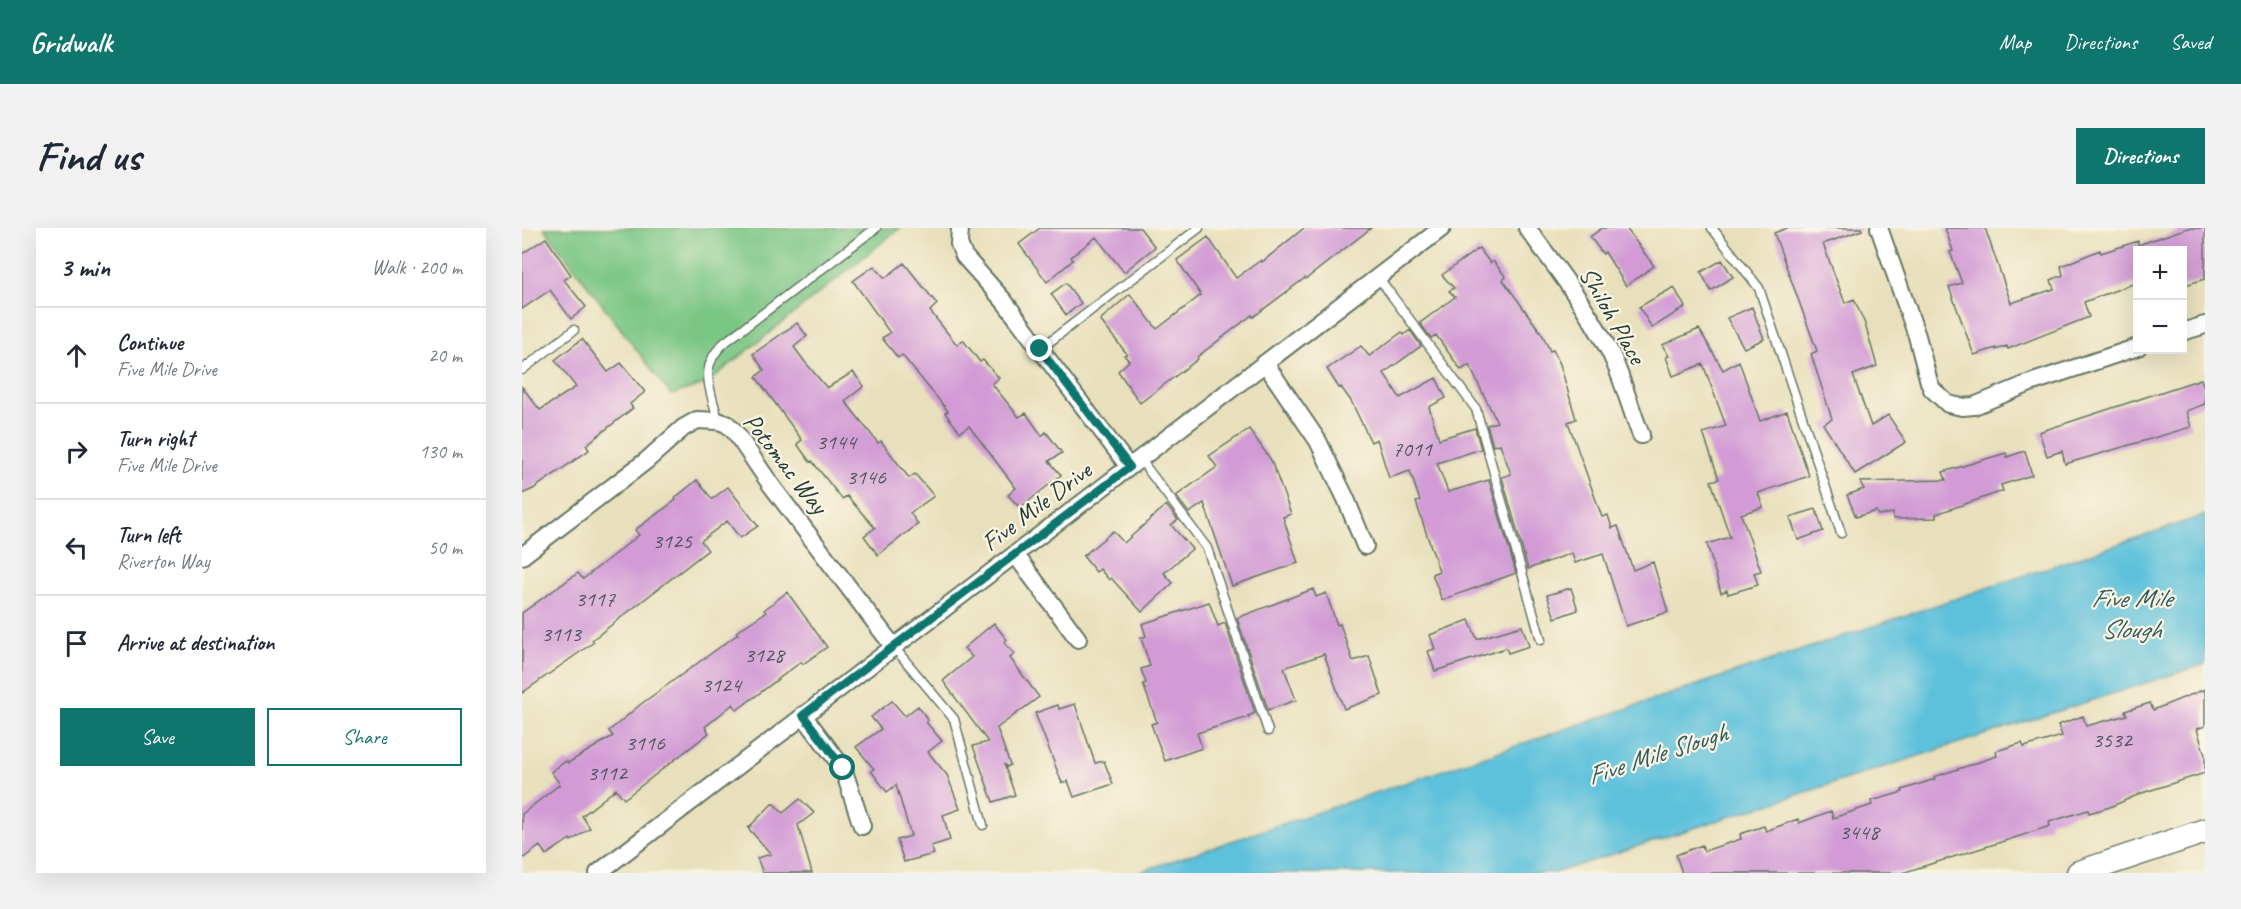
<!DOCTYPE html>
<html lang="en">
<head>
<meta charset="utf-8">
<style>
  :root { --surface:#fff; --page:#f2f2f3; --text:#1f2937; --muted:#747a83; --line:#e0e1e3; --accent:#0f766e }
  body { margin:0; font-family:Caveat,sans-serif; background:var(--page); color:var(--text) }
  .controls { position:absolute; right:18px; top:18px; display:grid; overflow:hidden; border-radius:0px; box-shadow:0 6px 24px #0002 }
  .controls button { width:54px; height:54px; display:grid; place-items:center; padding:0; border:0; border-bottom:2px solid var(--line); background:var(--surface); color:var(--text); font:30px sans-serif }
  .stop { position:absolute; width:18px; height:18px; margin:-14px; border:4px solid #0f766e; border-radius:50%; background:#fff }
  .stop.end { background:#0f766e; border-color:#fff; box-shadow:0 2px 6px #0008 }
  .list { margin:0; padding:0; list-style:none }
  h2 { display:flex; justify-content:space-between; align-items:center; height:78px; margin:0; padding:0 24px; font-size:26px }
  h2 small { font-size:20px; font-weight:400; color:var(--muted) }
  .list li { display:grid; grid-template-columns:39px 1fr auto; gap:18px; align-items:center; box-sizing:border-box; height:96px; padding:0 24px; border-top:2px solid var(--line) }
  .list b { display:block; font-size:22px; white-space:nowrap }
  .list p { margin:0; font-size:20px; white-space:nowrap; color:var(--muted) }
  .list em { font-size:20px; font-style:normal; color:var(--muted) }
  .actions { display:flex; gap:12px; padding:18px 24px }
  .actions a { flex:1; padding:14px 0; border:2px solid var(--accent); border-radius:0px; text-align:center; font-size:21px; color:var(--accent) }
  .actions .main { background:var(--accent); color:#fff }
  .icon { flex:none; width:33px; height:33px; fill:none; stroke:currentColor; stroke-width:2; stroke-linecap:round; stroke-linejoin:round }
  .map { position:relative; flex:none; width:1683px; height:645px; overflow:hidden; border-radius:0px }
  header { display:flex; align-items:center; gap:36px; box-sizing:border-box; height:84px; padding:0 30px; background:var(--accent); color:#fff }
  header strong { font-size:28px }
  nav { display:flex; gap:33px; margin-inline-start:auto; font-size:21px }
  .intro { display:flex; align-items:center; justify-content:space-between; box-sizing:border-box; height:144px; padding:0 36px }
  h1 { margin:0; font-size:42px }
  .button { padding:15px 27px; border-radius:0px; background:var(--accent); color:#fff; font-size:21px; font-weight:700 }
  main { display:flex; gap:36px; padding:0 36px }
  aside { flex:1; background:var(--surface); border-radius:0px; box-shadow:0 6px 24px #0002 }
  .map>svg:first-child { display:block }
</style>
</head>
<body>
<header>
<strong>Gridwalk</strong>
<nav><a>Map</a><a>Directions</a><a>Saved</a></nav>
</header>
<div class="intro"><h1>Find us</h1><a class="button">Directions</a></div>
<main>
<aside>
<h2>3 min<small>Walk · 200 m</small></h2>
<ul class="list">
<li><svg class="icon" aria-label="ahead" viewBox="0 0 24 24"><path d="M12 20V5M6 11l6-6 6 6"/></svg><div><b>Continue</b><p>Five Mile Drive</p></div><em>20 m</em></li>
<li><svg class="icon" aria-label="right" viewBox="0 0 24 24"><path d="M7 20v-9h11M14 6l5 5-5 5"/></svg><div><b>Turn right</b><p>Five Mile Drive</p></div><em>130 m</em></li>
<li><svg class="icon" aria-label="left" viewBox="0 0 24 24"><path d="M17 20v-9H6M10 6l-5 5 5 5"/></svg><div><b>Turn left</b><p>Riverton Way</p></div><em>50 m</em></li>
<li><svg class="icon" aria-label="arrive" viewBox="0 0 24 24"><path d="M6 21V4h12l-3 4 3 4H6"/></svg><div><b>Arrive at destination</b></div></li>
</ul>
<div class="actions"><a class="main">Save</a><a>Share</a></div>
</aside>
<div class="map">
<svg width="1683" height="645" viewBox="0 0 1683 645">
  <rect width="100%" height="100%" fill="#fcf5e5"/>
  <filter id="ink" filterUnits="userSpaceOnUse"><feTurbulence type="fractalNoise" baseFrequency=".0167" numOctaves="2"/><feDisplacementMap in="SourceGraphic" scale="12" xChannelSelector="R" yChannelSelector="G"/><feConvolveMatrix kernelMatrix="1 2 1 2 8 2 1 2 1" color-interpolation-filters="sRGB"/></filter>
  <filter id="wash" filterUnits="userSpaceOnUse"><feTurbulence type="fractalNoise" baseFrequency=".008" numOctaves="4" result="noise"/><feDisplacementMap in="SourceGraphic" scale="24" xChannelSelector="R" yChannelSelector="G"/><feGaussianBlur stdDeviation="1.35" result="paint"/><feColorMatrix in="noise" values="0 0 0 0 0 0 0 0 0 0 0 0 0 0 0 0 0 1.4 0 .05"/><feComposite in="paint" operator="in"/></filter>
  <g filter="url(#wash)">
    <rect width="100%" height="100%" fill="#e8e0bc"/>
    <path fill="#7ac685" stroke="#4c825c" stroke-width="1.5" d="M22,0h356l-193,155 -36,12z"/>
    <path fill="#5dc1db" stroke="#3e7f88" stroke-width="1.5" d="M1683,287v149l-651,209h-418z"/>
    <g id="blocks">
      <path fill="#d29bd6" d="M518,0h100l15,19 -31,25 -28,-35 -25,20 2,3 -26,22 -28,-38z
        M782,0h67l-65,51 -1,-1 -52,39 -1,-2 -55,42 1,2 -58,44 -22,-32 11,-10 -5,-6 3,-1 -27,-34 30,-26 27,35 44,-34 -24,-35 31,-23 28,41 25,-18 1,2z
        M1080,0h24l28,38 -28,20 -21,-34 -2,2 -13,-17z
        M1265,0h74l1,2 -39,14 22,59 9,-4 11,25 12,42 -24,9 18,51 17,-11 18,27 -51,32 -32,-50 9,-5 -21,-65 6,-3 -43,-118z
        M1423,0h40l26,75 43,-14 -3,-9 12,-5 -2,-9 39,-16 1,3 37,-12v4l50,-17h17v51l-23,7v-36h-44v32l-54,20 5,15 -81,32 -1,-3 -11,4v-2l-22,7 -25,-68 13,-4 -12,-31 3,-1z
        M24,10l25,37 -7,5 22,27 -15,12 -21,-29 -28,19v-55z
        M957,20l11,15 3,-2 13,16 -3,3 39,54 8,17 3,-1 7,14 16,55 -8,3 34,95 6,-2 4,13 6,-2 15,44 20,-8 15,50 -42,14 -23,-72 -28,9 -3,-10 -44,16 -26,-92 9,-3 -11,-30 -7,2 -6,-21 10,-3 -28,-57 -8,5 -25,-35 -5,3 -11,-15 35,-26 -6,-6 5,-3 -12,-13z
        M1200,32l11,17 -22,14 -10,-19z
        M382,35l33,41 -7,7 27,34 6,-5 17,22 3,-2 16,18 -7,6 27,33 7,-4 16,23 4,-4 16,21 -13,8 12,14 -41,33 -12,-13 8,-7 -47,-62 -9,6 -15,-19 3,-2 -46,-56 -4,3 -16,-20 8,-5 -37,-52 21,-15 11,12z
        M544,55l15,20 -15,12 -15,-21z
        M1152,59l11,20 -33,21 -13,-21z
        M1230,79l12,32 -20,9 -17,-30z
        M275,95l10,13 -13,11 11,15 22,26 26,-16 11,14 -19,15 33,42 3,-2 28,37 6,-4 19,22 -24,17 8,11 -40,31 -14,-19 11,-8 -28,-32 -5,3 -30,-38 -2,1 -13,-18 5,-4 -46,-63 8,-7 -11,-16z
        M1177,101l24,41 16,-9 21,60 27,-10 22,65 -51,17 5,14 -22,7 20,57 -7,2 4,12 -30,9 -1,-4 -6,3 -14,-49 23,-7 -19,-56 8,-2 -16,-46 23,-7 -23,-62 -30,12 -7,-19 3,-1 -7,-11z
        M888,102l11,16 -37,27 16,25 36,-20 10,20 -17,9 10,32 36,-11 6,21 -44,14 11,29 41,-12 27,93 -74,27 -10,-26 7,-3 -23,-69 4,-1 -10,-30 -21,7 -12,-39 -6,3 -20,-41 -10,-14 -2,1 -12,-19 34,-23 8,10 33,-24 2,3z
        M60,111l26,33 13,-9 24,29 -15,12 3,4 -47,37 3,5 -56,39 -11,5v-107l18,23 36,-23 -21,-27z
        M1679,151l4,11v14l-19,7 5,16 -126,37 -3,-13 -15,5 -8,-24z
        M727,201l22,31 20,54 -8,3 15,46 -66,23 -28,-83 -15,10 -13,-17 41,-29 -8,-11z
        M1503,223l7,24 -31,10 2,6 -67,23v4l-43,1v-6l-15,2 -2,-4 -20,6 -9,-22 17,-6 -4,-7 86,-2 -3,-8 63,-19 1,4z
        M175,252l15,19 16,-12 30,39 -18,12 -13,-17 -26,20 7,9 -116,90 2,2 -72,51v-80l56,-40 5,6 56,-44 -4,-5 41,-30 -1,-2z
        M644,277l12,15 -7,5 21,24 -28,24 9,10 -31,29 -31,-34 -2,2 -9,-11 -4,3 -13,-16 30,-25 11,12z
        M1294,281l7,22 -25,9 -8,-23z
        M1049,360l7,22 -23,8 -8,-23z
        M791,361l3,8 10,-4 11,32 3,-1 13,37 16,-5 13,39 -38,14 -20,-55 -40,14 12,32 -28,10 -31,-92z
        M265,364l40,55 -24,17 -2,-2 -64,48 -4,-6 -28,23 4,6 -85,66 -8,-10 -34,27 8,12 -19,13 -1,-2 -24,16 -6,-9 -18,13v-45l38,-30 -9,-12 15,-11 2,2 45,-27 -4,-5 32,-27 97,-70 -2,-2 30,-20 -2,-2z
        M687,374l9,24 7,-3 30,90 -7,3 1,1 -52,16 5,15 -37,13 -14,-37 6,-2 -14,-38 3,-1 -5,-14 9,-3 -9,-28 5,-2 -4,-12z
        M947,392l8,19 45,-13 7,20 -21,7 -2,-5 -71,23 -7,-20 7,-2 -5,-14z
        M472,395l13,17 -3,3 11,11 -5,4 29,39 -42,31 13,37 -3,2 -3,-3 11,31 -22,7 -20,-56 15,-4 -45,-61 29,-24 -8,-9z
        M1683,461v37l-8,3 8,26v18l-63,20 -32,14 -21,6 -1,-3 -39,12 1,4 -36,12 -112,35h-220l-6,-18 26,-10 2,6 37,-12 -1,-5 24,-8 2,5 32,-12 1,4 32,-12 2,7 39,-13 -1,-4 32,-9 -1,-2 33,-11 -1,-2 63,-21 -1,-5 26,-8 2,4 38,-11 -4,-11 25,-9 3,10 41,-11 -2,-4 25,-8 3,7z
        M370,473l13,15 13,-10 10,14 -2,2 16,19 -14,11 19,23 13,34 -17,6 7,25 -19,6 3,8 -30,8 -7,-22 14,-4 -15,-51 -9,7 -16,-21 3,-2 -18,-22 25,-18 -10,-12z
        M553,476l20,59 9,-2 9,23 -39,13 -6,-16 -6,2 -27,-70 23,-8 1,4z
        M278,571l14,14 -16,12 14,48h-49l-6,-15 14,-4 -23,-26 25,-25 10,10z"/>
    </g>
  </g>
  <g filter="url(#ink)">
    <use href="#blocks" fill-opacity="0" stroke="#657664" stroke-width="1.5"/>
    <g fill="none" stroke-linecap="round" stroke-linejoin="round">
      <g stroke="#657664" stroke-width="11">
        <path id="lane" d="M1190,0l47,60 82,245
          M856,49l98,132 65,231
          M518,121l159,-121
          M0,142l52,-40
          M196,193c-7,-33 -21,-52 6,-78l152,-115
          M618,231l67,89 61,183
          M371,418l61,73 29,106"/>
      </g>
      <g stroke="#657664" stroke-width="20">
        <path id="street" d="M438,0l-1,16 5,12 40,45 125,166
          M1005,0c30,40 60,80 83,124 13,27 20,56 31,83
          M1357,0l38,108 12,46 3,7 16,15 14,3 12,-1 56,-23 108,-36
          M1660,104l23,-7
          M743,135l53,78 28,58 19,47
          M493,326l63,85
          M0,328l124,-95 37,-33 14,-8 21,1 9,3 8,8 36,53 122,161
          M281,487l40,53 19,58
          M76,645l844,-645"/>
      </g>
      <g stroke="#657664" stroke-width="27">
        <path id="secondary" d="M1557,645l126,-42"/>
      </g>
      <use href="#lane" stroke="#fff" stroke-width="8"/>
      <use href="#street" stroke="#fff" stroke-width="16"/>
      <use href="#secondary" stroke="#fff" stroke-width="24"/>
    </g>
  </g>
  <g fill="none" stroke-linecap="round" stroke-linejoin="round" filter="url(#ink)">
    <path stroke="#0f766e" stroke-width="8" d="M321,540l-40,-53 327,-248 -90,-118"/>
  </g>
  <g text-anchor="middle" stroke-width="4.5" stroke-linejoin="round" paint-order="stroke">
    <g font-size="22" fill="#4c545c">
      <text x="314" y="221">3144</text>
      <text x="890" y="228">7011</text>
      <text x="344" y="256">3146</text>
      <text x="150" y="320">3125</text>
      <text x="73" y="378">3117</text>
      <text x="39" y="413">3113</text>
      <text x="242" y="434">3128</text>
      <text x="199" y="464">3124</text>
      <text x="1590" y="519">3532</text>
      <text x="123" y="522">3116</text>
      <text x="85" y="552">3112</text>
      <text x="1337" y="611">3448</text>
    </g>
    <g font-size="26" fill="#1f3d34" stroke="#fcf5e5">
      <text transform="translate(1091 87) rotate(60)" y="9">Shiloh Place</text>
      <text transform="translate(264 235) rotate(52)" y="9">Potomac Way</text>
      <text transform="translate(514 278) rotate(-37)" y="9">Five Mile Drive</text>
    </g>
    <g font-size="27" font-style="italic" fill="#2e5e5e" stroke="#fcf5e5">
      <text x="1609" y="379">Five Mile<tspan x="1609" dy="31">Slough</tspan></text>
      <text transform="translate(1135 526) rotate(-18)" y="9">Five Mile Slough</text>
    </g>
  </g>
</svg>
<div class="controls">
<button>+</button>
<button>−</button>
</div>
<div class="stop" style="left:321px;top:540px"></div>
<div class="stop end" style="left:518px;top:121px"></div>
</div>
</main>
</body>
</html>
